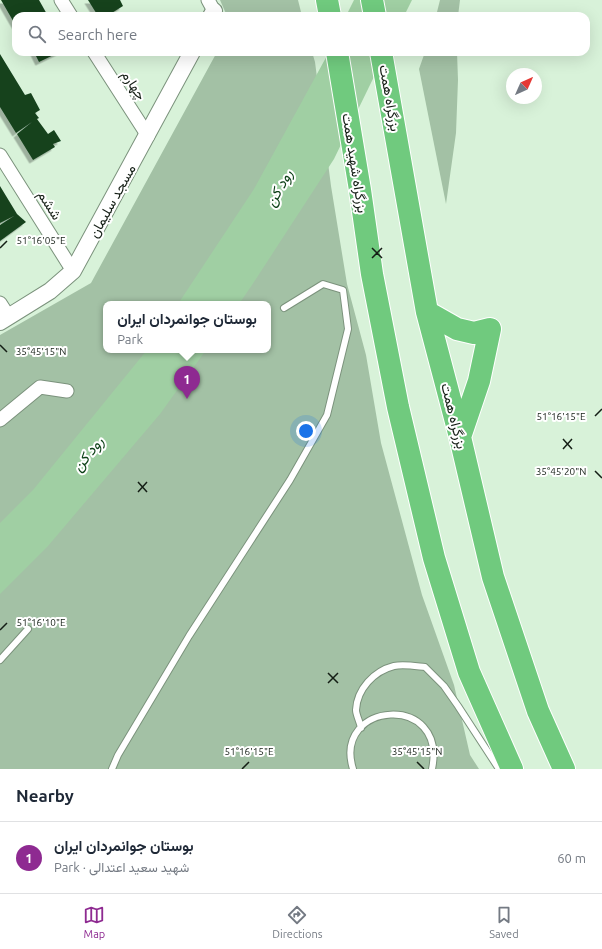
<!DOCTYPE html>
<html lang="en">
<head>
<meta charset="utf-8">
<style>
  :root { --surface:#fff; --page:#f6f6f7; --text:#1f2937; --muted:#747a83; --line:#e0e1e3; --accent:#8e2a91 }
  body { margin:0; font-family:Ubuntu,Vazirmatn,sans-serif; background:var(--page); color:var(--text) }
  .compass { position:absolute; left:506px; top:68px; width:36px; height:36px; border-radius:50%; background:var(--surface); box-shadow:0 4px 16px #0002; rotate:45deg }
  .you { position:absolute; left:306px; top:431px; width:14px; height:14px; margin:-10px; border:3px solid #fff; border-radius:50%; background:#1a73e8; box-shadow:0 0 0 6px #1a73e833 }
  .badge { display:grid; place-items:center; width:26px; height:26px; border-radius:50%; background:var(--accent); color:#fff; font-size:13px; font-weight:700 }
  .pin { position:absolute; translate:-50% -33px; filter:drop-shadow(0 1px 2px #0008) }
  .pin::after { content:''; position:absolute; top:21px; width:14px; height:12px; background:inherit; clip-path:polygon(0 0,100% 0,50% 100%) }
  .popup { position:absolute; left:103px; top:301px; width:168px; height:52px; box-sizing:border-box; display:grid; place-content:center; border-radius:8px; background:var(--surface); filter:drop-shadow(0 1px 3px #0005); font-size:13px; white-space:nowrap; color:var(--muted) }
  .popup b { font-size:15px; color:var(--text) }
  .popup::after { content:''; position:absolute; left:50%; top:100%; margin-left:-8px; border:8px solid transparent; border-top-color:var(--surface) }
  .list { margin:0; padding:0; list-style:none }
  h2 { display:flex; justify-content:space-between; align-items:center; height:52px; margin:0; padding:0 16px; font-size:17px }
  h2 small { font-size:13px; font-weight:400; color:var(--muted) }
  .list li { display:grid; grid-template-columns:26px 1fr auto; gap:12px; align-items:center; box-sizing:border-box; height:72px; padding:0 16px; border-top:1px solid var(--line) }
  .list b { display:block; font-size:15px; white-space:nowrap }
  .list p { margin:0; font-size:13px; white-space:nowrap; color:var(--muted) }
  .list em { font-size:13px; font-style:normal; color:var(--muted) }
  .icon { flex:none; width:22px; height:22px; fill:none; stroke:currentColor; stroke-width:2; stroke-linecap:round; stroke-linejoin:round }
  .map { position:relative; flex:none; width:602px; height:769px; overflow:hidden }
  .search { position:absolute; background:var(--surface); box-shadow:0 4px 16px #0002; left:12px; right:12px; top:12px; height:44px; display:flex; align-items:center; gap:10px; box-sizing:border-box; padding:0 14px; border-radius:12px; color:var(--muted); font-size:15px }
  .sheet { height:124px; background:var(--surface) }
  nav { display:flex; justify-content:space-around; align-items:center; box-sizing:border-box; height:56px; border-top:1px solid var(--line); background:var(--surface); font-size:11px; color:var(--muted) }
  nav a { display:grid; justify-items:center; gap:2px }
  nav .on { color:var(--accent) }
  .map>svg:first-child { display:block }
</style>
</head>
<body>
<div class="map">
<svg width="602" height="769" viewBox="0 0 602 769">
  <defs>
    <filter id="shadow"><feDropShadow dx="-3.5" dy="3.5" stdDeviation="0" flood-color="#0004"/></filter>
  </defs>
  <rect width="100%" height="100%" fill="#d8f2d9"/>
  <path fill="#a3c1a5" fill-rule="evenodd" d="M220,0h78l4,16h-75z
    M440,0h20l-2,16h-22z
    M217,52h95l3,10 16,124 16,98 19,71 15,88 41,152 32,90 16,70 9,14h-479v-434l91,-52zM106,304h162v46h-162z
    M425,52h32l1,28 -2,53 -10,71 -27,-135z"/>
  <path fill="#a0cfa3" d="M354,0h58l-8,16h-58z
    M329,52h57l-52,107 -82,126 -13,19h-61l76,-115z
    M147,350h59l-46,64 -112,132 -48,48v-71l33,-33z"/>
  <path fill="#17421e" filter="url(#shadow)" d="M1,0h38l9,16h-32v10z
    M88,0h32l3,6 -16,10h-9z
    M34,52h26l-21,10z
    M0,54l25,41 6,-2 9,17 -5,3 4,5 -2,1 11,15 6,-4 7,11 -8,3 2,3 -22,13 -16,-26 15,-12 -16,11 -16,-26z
    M0,186l17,28 9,8 -26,19v-16l14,-9 -14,7z"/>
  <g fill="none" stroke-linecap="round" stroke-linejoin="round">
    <g stroke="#7b927c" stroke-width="8">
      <path id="service" d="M0,660l28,-31
        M361,728c-1,-6 -5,-13 -5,-18 1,-21 18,-39 38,-44 9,-2 21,0 31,1l19,19 14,20 41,63
        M112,769l6,-14 71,-119 101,-156 37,-65 21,-86 -5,-39 -20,-6 -39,24
        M353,769c-21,-68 95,-77 79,0"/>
    </g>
    <g stroke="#7b927c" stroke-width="15">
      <path id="minor" d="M61,0l10,16
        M208,0l6,11
        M94,52l54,84
        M0,155l73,116
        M0,303l9,14
        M0,420l40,-33 27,4"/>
    </g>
    <g stroke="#7b927c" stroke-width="18">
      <path id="tertiary" d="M211,16l3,-5
        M0,322l50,-31 23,-20 119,-219"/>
    </g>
    <g stroke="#fff" stroke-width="24">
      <path id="trunk" d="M327,0l3,16
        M372,0l3,16
        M337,52l23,138 12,84 26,133 36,151 35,114 43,97
        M381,52l46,260 33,125 33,140 45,134 26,58
        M427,312l30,17 17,4 16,-4 -11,52 -19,56"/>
    </g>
    <use href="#service" stroke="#fff" stroke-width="6"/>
    <use href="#minor" stroke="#fff" stroke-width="13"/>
    <use href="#tertiary" stroke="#fff" stroke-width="16"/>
    <use href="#trunk" stroke="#70ca7e" stroke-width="22"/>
  </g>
  <path fill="none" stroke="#141e15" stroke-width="1.5" d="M0,248l7,-7M372,248l10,10M372,258l10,-10M0,345l7,7M595,416l7,-7M563,439l9,10M563,449l9,-10M595,471l7,7M138,482l9,10M138,492l9,-10M0,630l7,-7M328,673l10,10M328,683l10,-10M417,762l7,7M242,769l7,-7"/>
  <g text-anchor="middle" stroke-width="4" stroke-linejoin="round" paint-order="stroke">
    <g font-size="14" fill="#141e15" stroke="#fff">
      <text transform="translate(134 85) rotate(57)" y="5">چهارم</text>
      <text transform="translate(390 98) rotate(80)" y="5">بزرگراه همت</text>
      <text transform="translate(355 163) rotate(81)" y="5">بزرگراه شهید همت</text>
      <text transform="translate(112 201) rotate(-61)" y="5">مسجد سلیمان</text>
      <text transform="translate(50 205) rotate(58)" y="5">ششم</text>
      <text transform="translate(454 416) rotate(76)" y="5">بزرگراه همت</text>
    </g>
    <g font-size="15" font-style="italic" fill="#0d4117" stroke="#fff">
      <text transform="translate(279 188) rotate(-61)" y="5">رود کن</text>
      <text transform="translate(88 454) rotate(-51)" y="5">رود کن</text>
    </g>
  </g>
  <g font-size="10" text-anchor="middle" fill="#141e15" stroke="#fff" stroke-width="4" stroke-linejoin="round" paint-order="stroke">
    <text x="41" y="244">51°16'05"E</text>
    <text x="41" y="355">35°45'15"N</text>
    <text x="561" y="420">51°16'15"E</text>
    <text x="561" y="475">35°45'20"N</text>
    <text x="41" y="626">51°16'10"E</text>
    <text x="249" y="755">51°16'15"E</text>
    <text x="417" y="755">35°45'15"N</text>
  </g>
</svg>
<svg class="compass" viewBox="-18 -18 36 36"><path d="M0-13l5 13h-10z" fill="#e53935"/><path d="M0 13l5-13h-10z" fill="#747a83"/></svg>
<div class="you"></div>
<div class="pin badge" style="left:187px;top:399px">1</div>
<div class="popup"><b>بوستان جوانمردان ایران</b>Park</div>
<div class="search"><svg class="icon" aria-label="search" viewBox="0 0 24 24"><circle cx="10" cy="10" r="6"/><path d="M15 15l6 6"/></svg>Search here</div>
</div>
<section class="sheet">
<h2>Nearby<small></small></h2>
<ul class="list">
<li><span class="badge">1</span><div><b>بوستان جوانمردان ایران</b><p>Park · شهید سعید اعتدالی</p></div><em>60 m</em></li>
</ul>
</section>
<nav>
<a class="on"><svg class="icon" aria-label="map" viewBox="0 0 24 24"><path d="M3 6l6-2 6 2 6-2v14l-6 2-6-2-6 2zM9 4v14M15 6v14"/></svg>Map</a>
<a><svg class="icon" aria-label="directions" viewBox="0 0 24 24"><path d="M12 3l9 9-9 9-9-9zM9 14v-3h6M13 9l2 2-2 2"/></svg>Directions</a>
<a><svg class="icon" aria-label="saved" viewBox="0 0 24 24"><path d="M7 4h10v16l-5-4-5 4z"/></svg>Saved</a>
</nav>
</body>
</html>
